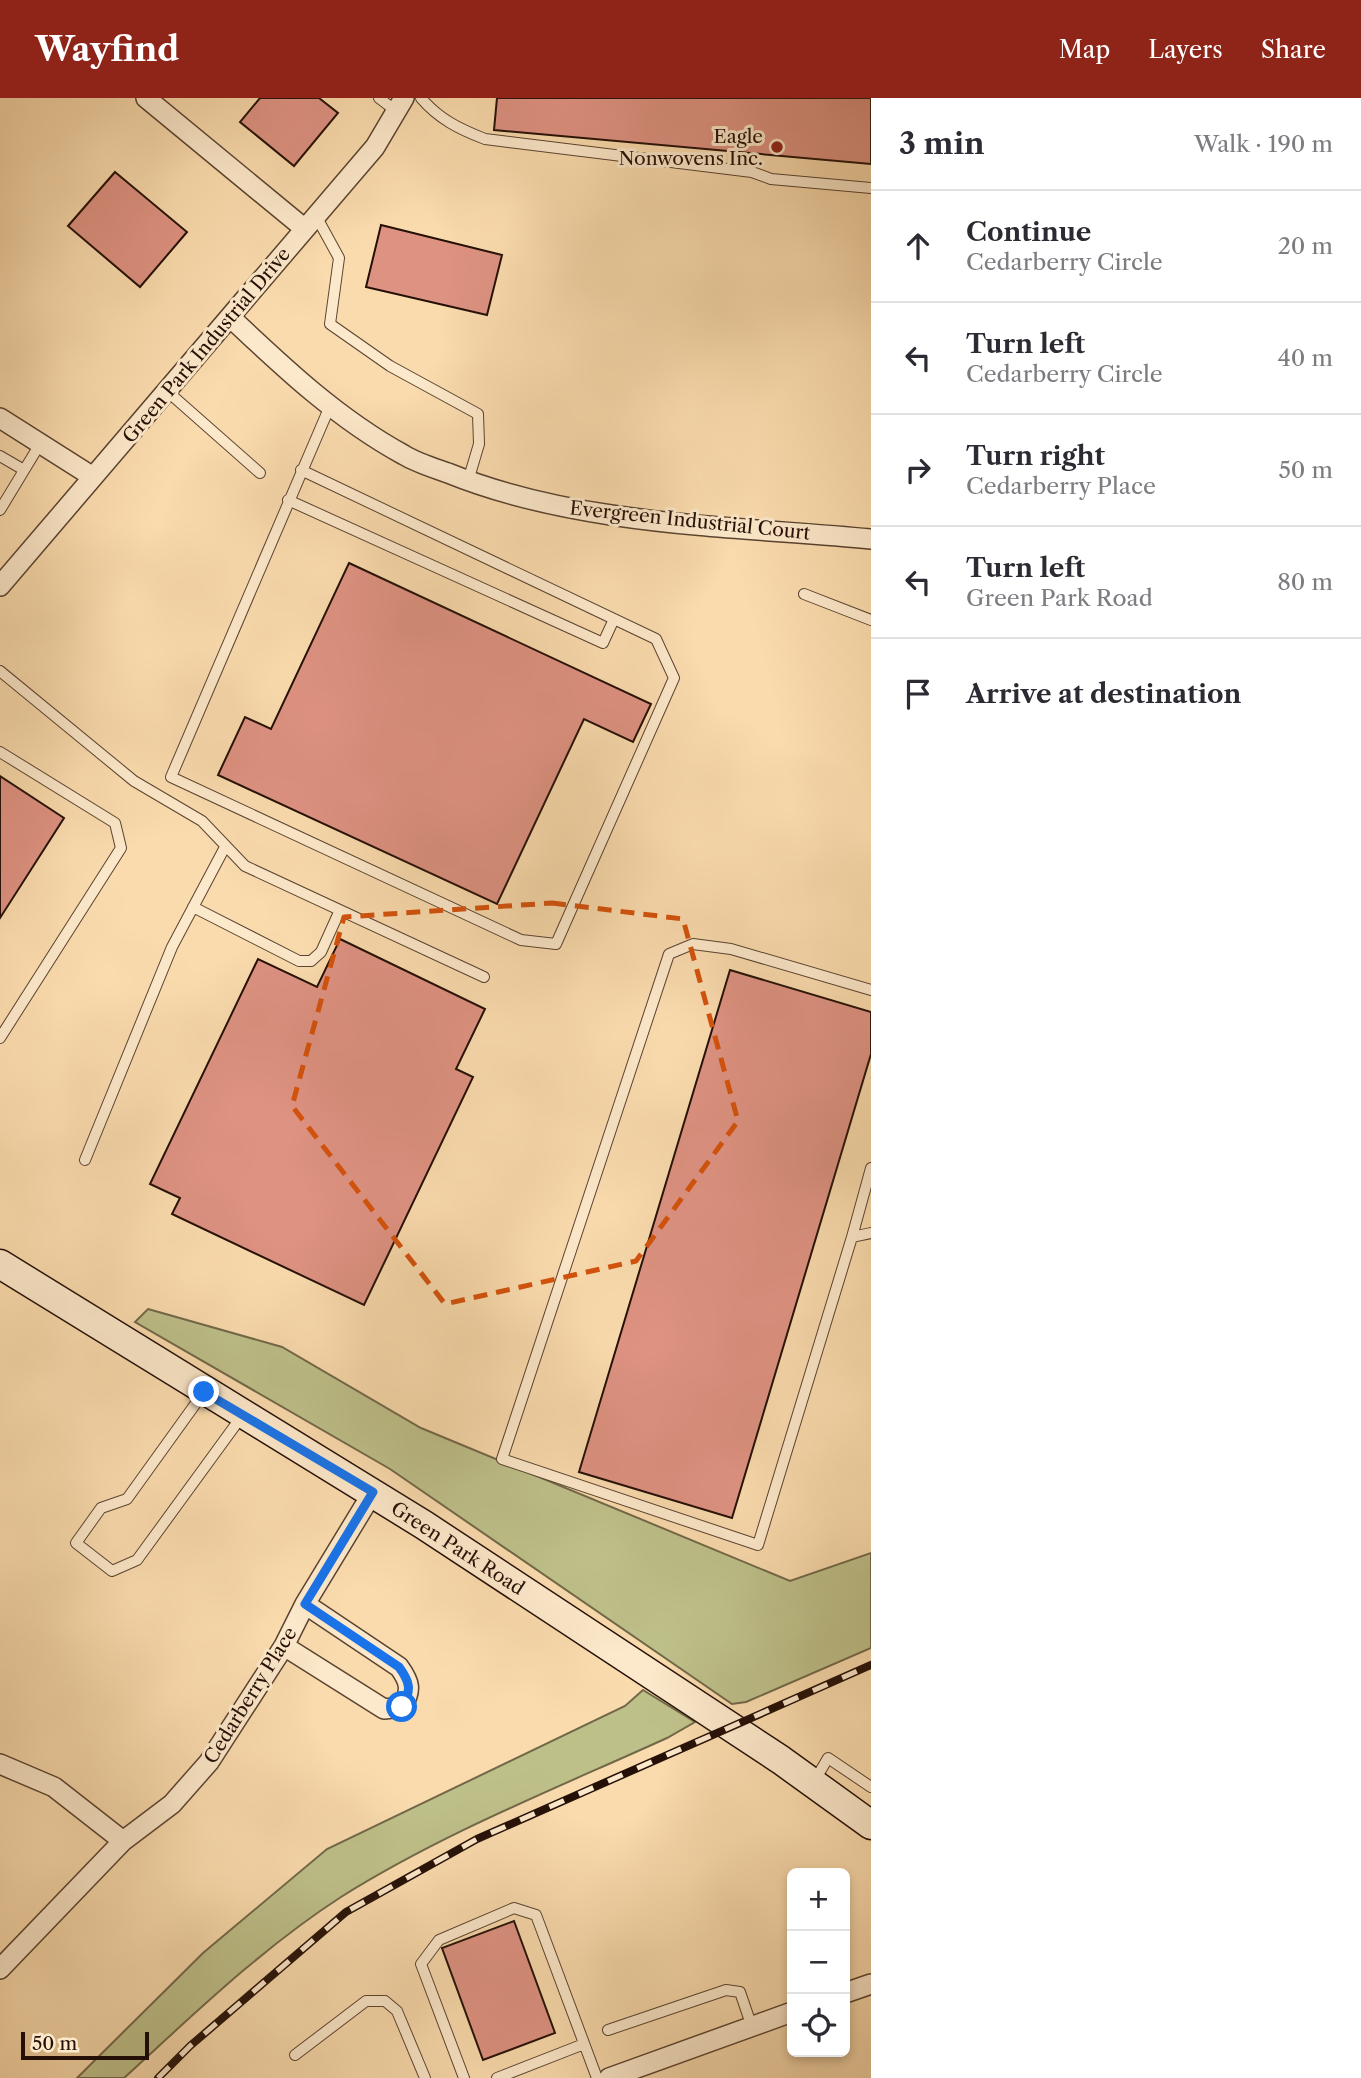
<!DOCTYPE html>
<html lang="en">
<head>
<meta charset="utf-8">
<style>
  :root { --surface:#fff; --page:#f7f7f7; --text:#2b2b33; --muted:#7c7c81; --line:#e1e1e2; --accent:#8f2418 }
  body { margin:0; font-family:"Libre Caslon Text",serif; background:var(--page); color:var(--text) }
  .controls { position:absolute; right:21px; bottom:21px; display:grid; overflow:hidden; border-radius:10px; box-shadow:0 4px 10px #0003 }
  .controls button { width:63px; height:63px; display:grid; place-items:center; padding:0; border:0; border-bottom:2px solid var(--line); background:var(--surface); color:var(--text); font:35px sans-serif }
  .scale { position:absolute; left:21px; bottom:18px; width:128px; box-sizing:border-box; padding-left:7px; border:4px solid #251007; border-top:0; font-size:19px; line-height:24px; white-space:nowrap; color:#251007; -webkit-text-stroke:5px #fce8ca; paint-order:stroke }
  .stop { position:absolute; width:21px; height:21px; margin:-16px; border:5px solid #1a73e8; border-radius:50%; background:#fff }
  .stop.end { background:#1a73e8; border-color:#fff; box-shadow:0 2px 7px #0008 }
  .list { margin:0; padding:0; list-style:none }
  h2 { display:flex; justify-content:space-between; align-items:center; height:91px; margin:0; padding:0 28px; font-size:30px }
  h2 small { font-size:23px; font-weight:400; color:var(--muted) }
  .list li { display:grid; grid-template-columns:46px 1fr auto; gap:21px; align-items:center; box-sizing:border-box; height:112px; padding:0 28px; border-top:2px solid var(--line) }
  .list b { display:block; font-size:26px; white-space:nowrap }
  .list p { margin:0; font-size:23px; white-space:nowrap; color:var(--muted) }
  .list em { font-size:23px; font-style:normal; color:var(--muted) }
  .icon { flex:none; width:38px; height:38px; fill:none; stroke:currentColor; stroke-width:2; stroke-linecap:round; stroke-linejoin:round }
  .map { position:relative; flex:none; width:871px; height:1980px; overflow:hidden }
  header { display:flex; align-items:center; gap:42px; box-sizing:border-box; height:98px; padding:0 35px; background:var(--accent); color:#fff }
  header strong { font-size:33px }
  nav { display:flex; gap:38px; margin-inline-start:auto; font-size:24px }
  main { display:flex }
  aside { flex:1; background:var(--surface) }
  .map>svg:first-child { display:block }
</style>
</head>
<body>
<header>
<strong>Wayfind</strong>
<nav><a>Map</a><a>Layers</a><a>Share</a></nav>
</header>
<main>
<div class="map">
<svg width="871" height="1980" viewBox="0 0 871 1980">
  <rect width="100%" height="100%" fill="#fadbad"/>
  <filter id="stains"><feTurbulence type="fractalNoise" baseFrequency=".00286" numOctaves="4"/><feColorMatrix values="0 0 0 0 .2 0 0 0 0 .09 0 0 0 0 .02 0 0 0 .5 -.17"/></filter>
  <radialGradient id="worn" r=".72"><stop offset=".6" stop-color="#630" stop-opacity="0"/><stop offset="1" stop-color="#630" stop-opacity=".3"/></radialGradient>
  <path fill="#bec08a" stroke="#726848" stroke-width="2" d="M148,1211l134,38 139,81 369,153 81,-28v95l-125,54 -14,2 -342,-235 -255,-147z
    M643,1592l52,32 -28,16c-110,50 -224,95 -326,159 -79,51 -148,118 -217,181h-47l126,-125 124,-104 298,-143z"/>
  <path fill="#de9282" stroke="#251007" stroke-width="2" d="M260,0h59l19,15 -44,53 -54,-44z
    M497,0h374v66l-377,-34z
    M115,74l72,60 -47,55 -72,-61z
    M381,127l121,30 -15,60 -121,-28z
    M349,465l302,141 -18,38 -49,-23 -87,185 -279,-129 27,-58 26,12z
    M0,678l64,42 -64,100z
    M340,841l145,70 -29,60 17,8 -109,228 -192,-91 8,-16 -30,-14 108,-225 59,28z
    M730,872l141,42v42l-139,464 -153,-46z
    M514,1823l41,112 -72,27 -41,-112z"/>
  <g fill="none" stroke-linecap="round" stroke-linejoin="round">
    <g stroke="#5a4330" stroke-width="12">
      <path id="lane" d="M379,0l17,13
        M421,0c18,21 38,31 64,41l267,33 19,7 100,9
        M316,118l23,42 -9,66 60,42 88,48 1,30 -11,37
        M167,293l93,82
        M0,358l24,14
        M301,372l355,169 18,39 -118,266 -35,-4 -350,-163 159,-371
        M288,402l315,143 11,-24
        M0,412l40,-66
        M804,496l67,26
        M0,573l134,110 68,40 43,45 239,111
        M0,654l115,71 6,25 -121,190
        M193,809l106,54h12l10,-9 19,-42
        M871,892l-140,-41 -38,-5 -24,10 -167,505 256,86 94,-308 19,-4
        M85,1062l87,-213 53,-100
        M852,1139l19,-69
        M204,1294l-77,107 -26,9 -25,35 36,28 25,-11 105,-144
        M815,1682l13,-22 43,29
        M608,1932l118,-40 14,2 12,35
        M295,1957l71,-54h19l12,10 28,67
        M464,1980l-43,-114 18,-24 75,-32 22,7 61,163
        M497,1980l87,-34"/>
    </g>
    <g stroke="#5a4330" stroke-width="22">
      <path id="street" d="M146,0l159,131
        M230,219c54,51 108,102 174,138 13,8 30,13 44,18 131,53 284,53 423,66
        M0,320l93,59
        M0,488l375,-439 29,-49
        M284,1548l100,63 18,-2c10,-17 8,-25 -3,-40l-94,-63
        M0,1666l54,23 69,54 49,-37 37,-42 75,-116 21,-42 68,-112
        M0,1871l123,-128
        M845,1895l26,-9
        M609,1980l183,-66"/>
    </g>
    <g stroke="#251007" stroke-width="31">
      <path id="secondary" d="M0,1166l424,261 357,235 90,65"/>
    </g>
    <use href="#lane" stroke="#fce8ca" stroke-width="10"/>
    <use href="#street" stroke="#fce8ca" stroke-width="19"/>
    <use href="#secondary" stroke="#fce8ca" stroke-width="28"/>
    <g stroke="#251007" stroke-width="8">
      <path id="rail" d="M158,1980l32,-32 156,-134 131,-73 394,-174"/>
    </g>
    <use href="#rail" stroke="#fce8ca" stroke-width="5" stroke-dasharray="16" stroke-linecap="butt"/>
  </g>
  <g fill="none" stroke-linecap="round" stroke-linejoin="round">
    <path stroke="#1a73e8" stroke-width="9" d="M204,1294l169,100 -68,112 94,63c11,15 13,23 3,40"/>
  </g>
  <path fill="none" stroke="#d4520c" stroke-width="5" stroke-dasharray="14 9" stroke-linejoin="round" d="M552,805l131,16 55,202 -102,140 -191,43 -153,-198 52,-189z"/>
  <circle fill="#8f2418" stroke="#fce8ca" stroke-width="2.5" cx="777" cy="49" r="7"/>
  <g text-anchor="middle" stroke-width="6" stroke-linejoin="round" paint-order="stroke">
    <g font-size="19" fill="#251007" stroke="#fce8ca" text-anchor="end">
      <text x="763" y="45">Eagle<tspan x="763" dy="22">Nonwovens Inc.</tspan></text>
    </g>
    <g font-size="19" fill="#251007" stroke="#fce8ca">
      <text transform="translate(206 247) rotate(-50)" y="7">Green Park Industrial Drive</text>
      <text transform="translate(690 422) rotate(6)" y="7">Evergreen Industrial Court</text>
      <text transform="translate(458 1450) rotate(33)" y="7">Green Park Road</text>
      <text transform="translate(250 1597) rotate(-58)" y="7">Cedarberry Place</text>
    </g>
  </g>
  <rect width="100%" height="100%" filter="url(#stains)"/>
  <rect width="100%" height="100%" fill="url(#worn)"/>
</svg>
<div class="controls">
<button>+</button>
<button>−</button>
<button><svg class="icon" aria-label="locate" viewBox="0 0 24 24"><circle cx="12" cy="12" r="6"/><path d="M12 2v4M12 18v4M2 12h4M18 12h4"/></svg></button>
</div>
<div class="scale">50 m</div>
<div class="stop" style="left:402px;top:1609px"></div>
<div class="stop end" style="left:204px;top:1294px"></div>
</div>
<aside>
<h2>3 min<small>Walk · 190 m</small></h2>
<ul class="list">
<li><svg class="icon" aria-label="ahead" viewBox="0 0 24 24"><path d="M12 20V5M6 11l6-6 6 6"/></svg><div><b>Continue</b><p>Cedarberry Circle</p></div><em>20 m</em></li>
<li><svg class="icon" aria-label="left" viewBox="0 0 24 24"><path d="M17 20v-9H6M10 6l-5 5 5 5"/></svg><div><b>Turn left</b><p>Cedarberry Circle</p></div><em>40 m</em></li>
<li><svg class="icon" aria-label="right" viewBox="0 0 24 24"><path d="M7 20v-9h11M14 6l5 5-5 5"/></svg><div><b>Turn right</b><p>Cedarberry Place</p></div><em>50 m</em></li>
<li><svg class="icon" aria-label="left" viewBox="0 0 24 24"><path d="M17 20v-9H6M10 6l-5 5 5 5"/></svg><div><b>Turn left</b><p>Green Park Road</p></div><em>80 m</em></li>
<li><svg class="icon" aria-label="arrive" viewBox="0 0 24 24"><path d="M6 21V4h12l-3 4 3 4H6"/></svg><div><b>Arrive at destination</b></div></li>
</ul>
</aside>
</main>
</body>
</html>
